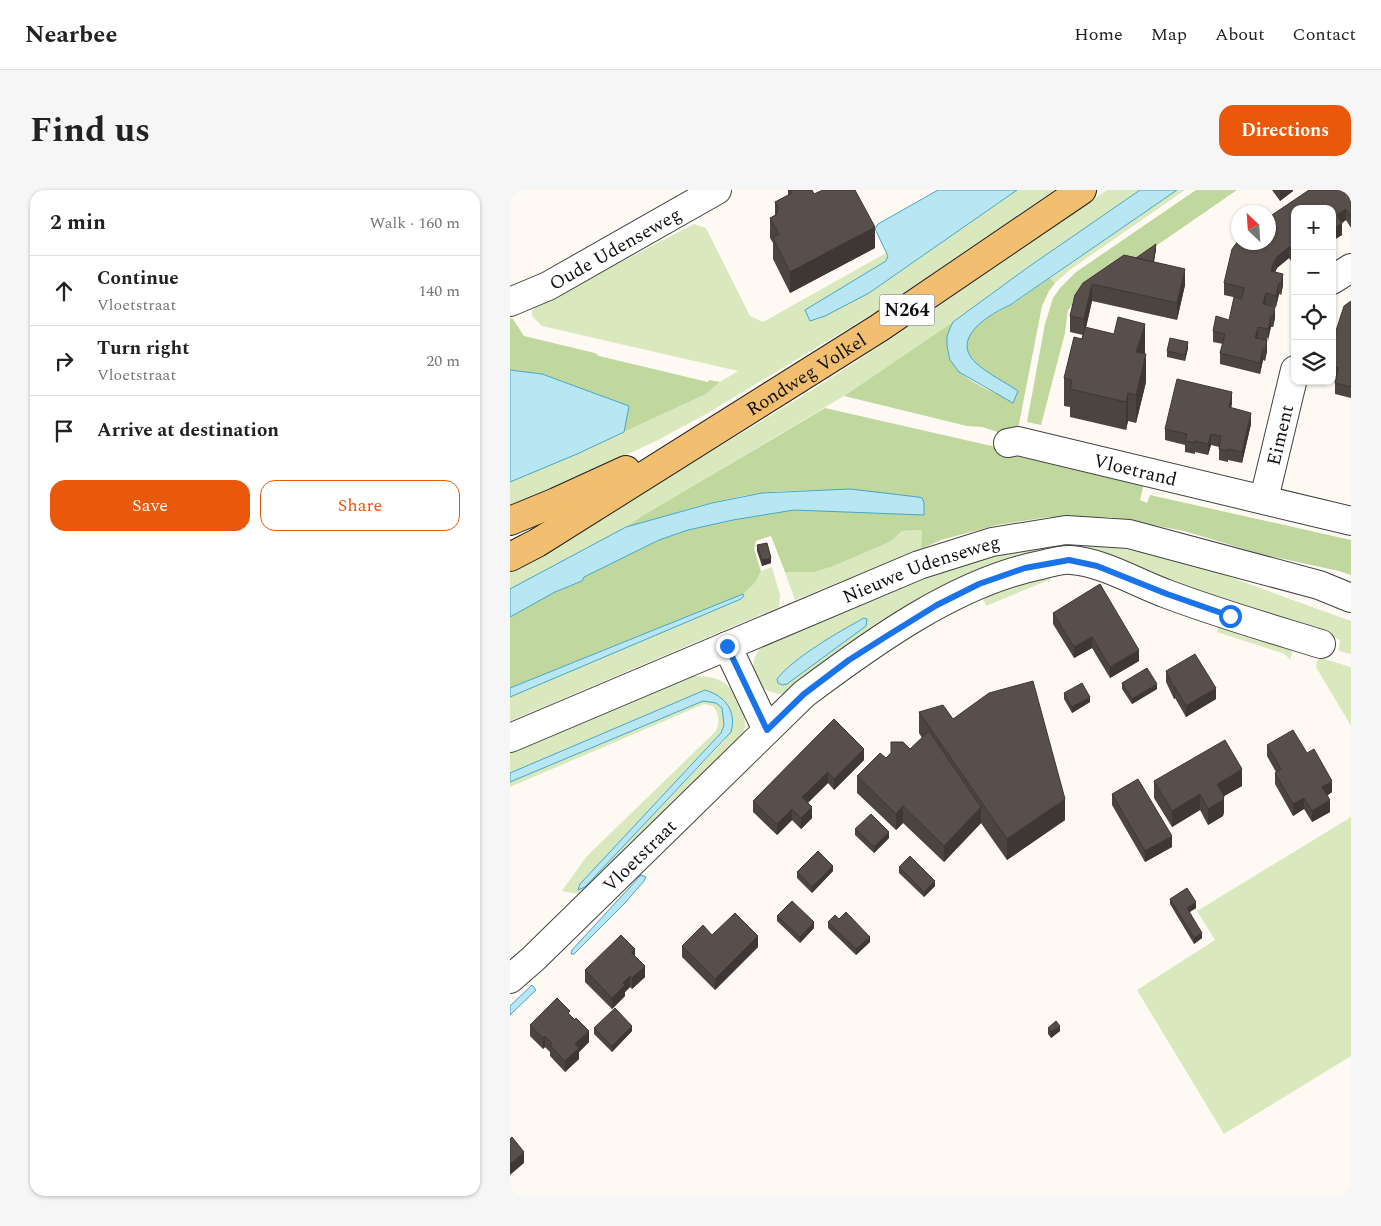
<!DOCTYPE html>
<html lang="en">
<head>
<meta charset="utf-8">
<style>
  :root { --surface:#fff; --page:#f6f6f6; --text:#222; --muted:#767676; --line:#e0e0e0; --accent:#ea580c }
  body { margin:0; font-family:Spectral,serif; background:var(--page); color:var(--text) }
  .controls { position:absolute; right:15px; top:15px; display:grid; overflow:hidden; border-radius:10px; box-shadow:0 1px 4px #0004 }
  .controls button { width:45px; height:45px; display:grid; place-items:center; padding:0; border:0; border-bottom:1px solid var(--line); background:var(--surface); color:var(--text); font:25px sans-serif }
  .compass { position:absolute; left:721px; top:15px; width:45px; height:45px; border-radius:50%; background:var(--surface); box-shadow:0 1px 4px #0004; rotate:335deg }
  .stop { position:absolute; width:15px; height:15px; margin:-11px; border:4px solid #1a73e8; border-radius:50%; background:#fff }
  .stop.end { background:#1a73e8; border-color:#fff; box-shadow:0 1px 5px #0008 }
  .list { margin:0; padding:0; list-style:none }
  h2 { display:flex; justify-content:space-between; align-items:center; height:65px; margin:0; padding:0 20px; font-size:21px }
  h2 small { font-size:16px; font-weight:400; color:var(--muted) }
  .list li { display:grid; grid-template-columns:32px 1fr auto; gap:15px; align-items:center; box-sizing:border-box; height:70px; padding:0 20px; border-top:1px solid var(--line) }
  .list b { display:block; font-size:19px; white-space:nowrap }
  .list p { margin:0; font-size:16px; white-space:nowrap; color:var(--muted) }
  .list em { font-size:16px; font-style:normal; color:var(--muted) }
  .actions { display:flex; gap:10px; padding:15px 20px }
  .actions a { flex:1; padding:11px 0; border:1px solid var(--accent); border-radius:15px; text-align:center; font-size:18px; color:var(--accent) }
  .actions .main { background:var(--accent); color:#fff }
  .icon { flex:none; width:28px; height:28px; fill:none; stroke:currentColor; stroke-width:2; stroke-linecap:round; stroke-linejoin:round }
  .map { position:relative; flex:none; width:841px; height:1006px; overflow:hidden; border-radius:15px }
  header { display:flex; align-items:center; gap:30px; box-sizing:border-box; height:70px; padding:0 25px; background:var(--surface); border-bottom:1px solid var(--line) }
  header strong { font-size:24px }
  nav { display:flex; gap:28px; margin-inline-start:auto; font-size:18px }
  .intro { display:flex; align-items:center; justify-content:space-between; box-sizing:border-box; height:120px; padding:0 30px }
  h1 { margin:0; font-size:35px }
  .button { padding:12px 22px; border-radius:15px; background:var(--accent); color:#fff; font-size:18px; font-weight:700 }
  main { display:flex; gap:30px; padding:0 30px }
  aside { flex:1; background:var(--surface); border-radius:15px; box-shadow:0 1px 4px #0004 }
  .map>svg:first-child { display:block }
</style>
</head>
<body>
<header>
<strong>Nearbee</strong>
<nav><a>Home</a><a>Map</a><a>About</a><a>Contact</a></nav>
</header>
<div class="intro"><h1>Find us</h1><a class="button">Directions</a></div>
<main>
<aside>
<h2>2 min<small>Walk · 160 m</small></h2>
<ul class="list">
<li><svg class="icon" aria-label="ahead" viewBox="0 0 24 24"><path d="M12 20V5M6 11l6-6 6 6"/></svg><div><b>Continue</b><p>Vloetstraat</p></div><em>140 m</em></li>
<li><svg class="icon" aria-label="right" viewBox="0 0 24 24"><path d="M7 20v-9h11M14 6l5 5-5 5"/></svg><div><b>Turn right</b><p>Vloetstraat</p></div><em>20 m</em></li>
<li><svg class="icon" aria-label="arrive" viewBox="0 0 24 24"><path d="M6 21V4h12l-3 4 3 4H6"/></svg><div><b>Arrive at destination</b></div></li>
</ul>
<div class="actions"><a class="main">Save</a><a>Share</a></div>
</aside>
<div class="map">
<svg width="841" height="1006" viewBox="0 0 841 1006">
  <rect width="100%" height="100%" fill="#fefaf3"/>
  <path fill="#d9e8bd" fill-rule="evenodd" d="M507,0h38l-178,121 -171,103 -48,26 -60,28 -88,44v-37l114,-43 82,-38 14,-12 18,-11 -196,-45 -10,-10v-5l3,-4 159,-83 12,4 44,88 13,6 123,-69 2,4 -2,4 -81,49 11,10 53,-27z
    M597,0h33l-113,78 -74,54 -109,74 -202,120 -16,11 -116,62v-23c104,-57 206,-116 307,-179 98,-63 194,-131 290,-197z
    M667,0h8l-114,79 -16,14 -5,-5z
    M412,340l-1,19 -126,51 -10,-28h29l17,-5 59,-25 12,-11z
    M562,352l42,5 69,13 165,60 3,1v33l-12,-3 1,-11 -24,-10 -271,-77 -258,141c-31,2 -44,-27 -24,-50l143,-60 71,-26zM354,428l-70,61 -7,5 20,-30z
    M262,377l8,28 -1,12 -269,114v-24l231,-98 3,-3 -1,-2 12,-11 6,-12z
    M538,381l3,8 -65,27 -3,-7 -1,-8z
    M709,432l69,20 4,11 -2,7 -5,-6 -68,-22z
    M811,468l30,9v59l-35,-59 1,-6z
    M183,486c25,0 36,5 47,28 7,17 6,24 0,41l-150,151 -28,-5 24,-34 130,-126c4,-9 3,-17 -3,-25l-9,-2 -194,83v-5l193,-81 14,2 5,5 2,17 -3,8 -141,151 -2,3 4,2 143,-149 7,-27 -24,-22 -3,-1 -195,83v-20z
    M841,627v239l-127,78 -87,-144 78,-50 -18,-29z"/>
  <path fill="#c0d89d" d="M686,0h41l-71,49 -84,55 -14,16 -3,23 -24,92 -14,-3 18,-98 8,-26 7,-10 16,-16z
    M540,88l5,5 -6,8 -7,15 -24,123 -11,6 -25,-8 -15,-1 -123,-30 109,-74c-3,5 -4,12 -5,18 -6,33 35,47 59,59l11,-8c-13,-8 -42,-23 -49,-36 -13,-26 27,-42 43,-51 13,-8 25,-18 38,-26z
    M0,128l3,1 11,17 71,17 4,3 109,26 1,-2 11,2 -14,12 -82,38 5,-26 -87,-32 -32,-4z
    M315,218l267,61 52,14 -4,17 7,3 3,-8 201,45v35l-12,-4 -78,-17 -77,-23 -74,-14h-61l-52,8 -56,15 -20,9 1,-19 -20,1 -12,11 -59,25 -17,5h-29l-14,-36 -15,5 -2,8 7,22 -6,12 -12,11 -233,94v-71l45,-25 27,-11 2,-4 75,-37 29,-10 45,-10 61,-10 130,4 -6,-17c-51,-4 -104,-10 -156,-4 -46,6 -91,22 -136,34l16,-11z"/>
  <path fill="#b9e6f3" stroke="#44a6c7" d="M428,0h79l-148,103 -44,23 -15,5 -5,-11 81,-49 2,-5 -13,-27 3,-5z
    M630,0h37l-167,115c-20,9 -61,33 -34,58 12,11 29,19 42,28l-5,12 -54,-31 -9,-12 -3,-14v-10l4,-10 2,-4 74,-54z
    M0,180l32,4 87,32 -5,26 -47,22 -67,28z
    M340,299l68,8 4,1 2,5v12l-130,-5 -61,10 -45,10 -29,10 -75,37 -2,4 -27,11 -45,25v-28l116,-62 86,-24 50,-10z
    M233,404l1,2 -3,3 -231,98v-9z
    M354,428l3,1 -1,7 -79,58 -5,1 -4,-2 -1,-4c16,-21 63,-48 87,-61z
    M195,500c20,6 32,21 26,42l-146,155 -7,3 2,-6 141,-151 3,-8 -2,-17 -6,-5 -13,-2 -193,81v-9z
    M131,685l5,2 -2,4 -20,23 -50,50h-3l1,-4z
    M22,795l4,5 -26,25v-9z"/>
  <g fill="none" stroke-linecap="round" stroke-linejoin="round">
    <g stroke="#424242" stroke-width="30">
      <g id="minor">
        <path d="M822,90l19,-12"/>
        <path id="s1" d="M0,112l38,-16 169,-96"/>
        <path id="s2" d="M498,253l10,-2 333,80"/>
        <path id="s3" d="M754,309l31,-129"/>
        <path d="M217,456l40,84"/>
        <path id="s4" d="M0,548l409,-173 73,-23 74,-12 63,4 190,51 32,13"/>
        <path id="s5" d="M0,789l23,-20 271,-265c68,-51 152,-112 237,-129 9,-2 20,-6 30,-5 31,2 66,23 96,34 50,19 102,34 154,50"/>
      </g>
    </g>
    <g stroke="#202020" stroke-width="30">
      <g id="major">
        <path d="M0,331l46,-19 70,-32"/>
        <path id="s6" d="M0,367l27,-14 342,-215 203,-138"/>
      </g>
    </g>
    <use href="#minor" stroke="#fff" stroke-width="28"/>
    <use href="#major" stroke="#f1bf6f" stroke-width="28"/>
  </g>
  <path fill="#4c4441" d="M278,0h24l2,4 61,54 -85,45 -17,-34v-16l-3,-5v-20l5,-3v-13l13,-7z
    M762,0h21v1l-13,10z
    M841,0v38l-5,-8 -4,3v12l-10,6v3v-35h-37v58l-6,-9 -12,10 -2,4 8,13 -2,10 -2,-1 -3,13 -10,-2 9,13 -2,9h-2l-4,13v11l-2,10 -2,-1 -3,14 -40,-10v-11l3,-9 -10,-2v-11l16,-11 13,-21 -18,-4v-12l44,-41 4,-10 -3,-4v-11z
    M646,59l-2,13 31,23 -8,35 -85,-19 -6,27 59,23v3l1,28 -10,41 -8,-2 -2,9 -56,-13v-10l-6,-1v-28l19,-43 -13,-3v-16l5,-21 61,-37z
    M841,111v97l-16,-4v-11l1,-5h-4v-35z
    M678,158l-3,13 -18,-4v-6z
    M722,213l-1,5 20,16 -9,39 -14,-3v2l-9,-2v-13l-8,-2 -3,10 -13,-3v2l-10,-2v-7l-20,-5v-11z
    M247,355l14,18 -9,3 -5,-15z
    M543,423l86,48 -29,17 -18,-30 -18,10 -21,-34z
    M656,481l50,28 -30,18 -11,-19 -1,1 -8,-17z
    M612,493l35,6 -25,15 -10,-15z
    M554,503l26,9 -18,11 -8,-14z
    M409,522l34,7 112,101 -58,40 -26,-37 -37,39 -41,-39 -7,7 -39,-37v-17l29,-18 24,-9 12,-11 -3,-5z
    M324,529l30,41 -30,30 -6,-7 -20,20 4,15 -11,11 -9,-9 -15,15 -24,-23v-11z
    M757,555l40,8 25,39 -5,4 3,16 -18,10 -8,-13 -11,7 -18,-32v-11l1,-1 -9,-16z
    M644,591l88,5 -18,10v16l-1,4 -15,9 -8,-15 -28,17 -18,-29z
    M602,604l60,53 -27,15 -33,-57z
    M345,639l34,9 -15,15 -19,-18z
    M389,677l36,19 -11,11 -25,-24z
    M323,681l-21,22 -15,-15v-6z
    M660,709l26,9 -7,4 13,26 -8,6 -24,-40z
    M267,726l37,12 -14,15 -23,-22z
    M329,729l31,23 -14,13 -28,-27v-6z
    M202,745l46,12 -43,43 -33,-33v-11z
    M125,766l10,21 -13,12 -2,-2 -5,5v4l-13,13 -27,-27v-12z
    M60,825l19,27 -10,10v7l-14,13 -15,-16v-4l-5,-5 -2,2 -13,-13v-11z
    M84,838l38,3 -20,21 -18,-18z
    M538,838l12,3 -9,7 -3,-4z"/>
  <path fill="#3e3735" d="M770,0h13v1l-13,10z
    M836,19v11l-9,6v-11z
    M832,33v12l-10,6v3v-14z
    M365,37v21l-85,45v-21z
    M646,54v5l-5,29v-6z
    M779,57v11l-12,10 -2,5v-12l2,-4z
    M764,71v11l-3,-1z
    M675,79v16l-8,35v-17z
    M773,84v11l-2,10v-12z
    M769,93v11l-3,13v-11z
    M582,94v17l-8,34v-16z
    M756,103v12l-3,-1z
    M765,117v11l-2,9v-11z
    M761,126v11l-3,14v-12z
    M635,134v27l-9,28v-27z
    M748,137v11h-3z
    M757,150v11l-2,10v-11z
    M678,152v6l-3,13v-6z
    M753,159v11l-3,14v-11z
    M636,164v28l-10,41v-28z
    M722,202v11l-3,16v-12z
    M618,203v28l-2,9v-28z
    M741,223v11l-9,39v-11z
    M701,244v11l-3,10v-11z
    M261,368v5l-9,3v-6z
    M582,447v11l-18,10v-11z
    M629,460v11l-29,17v-11z
    M647,494v5l-25,15v-5z
    M664,497h1v11l-1,1z
    M706,498v11l-30,18v-11z
    M580,507v5l-18,11v-6z
    M354,559v11l-30,30v-11z
    M732,579v17l-18,10v16l-1,4 -15,9v-16l9,-25z
    M318,582v11l-26,25v-11z
    M822,591v11l-10,6v-11z
    M690,604v16l-28,17v-16z
    M794,608v11l-11,7v-12z
    M555,609v21l-58,40v-21z
    M820,610v12l-18,10v-11z
    M393,616v17l-7,7v-16z
    M302,617v11l-11,11v-11z
    M471,617v16l-37,39v-16z
    M282,619v11l-15,15v-11z
    M379,642v6l-15,15v-6z
    M662,646v11l-27,15v-11z
    M323,676v5l-21,22v-6z
    M425,691v5l-11,11v-5z
    M686,712v6l-9,6v-6z
    M304,732v6l-14,15v-6z
    M692,743v5l-8,6v-6z
    M248,746v11l-43,43v-11z
    M360,747v5l-14,13v-6z
    M125,759v11l-4,-8z
    M135,776v11l-13,12v-11z
    M120,786v11l-5,5v4l-13,13v-11l11,-15z
    M122,836v5l-20,21v-6z
    M550,836v5l-9,7v-6z
    M79,841v11l-10,10v7l-14,13v-11l10,-17z
    M35,846v11l-2,2v-11z
    M14,962v11l-14,12v-11z"/>
  <path fill="#584f4c" stroke="#3e3735" d="M280,0h22l2,4 9,-4h32l20,37 -85,45 -17,-34 6,-4 -9,-16 6,-3 2,-7 -3,-6 17,-9z
    M799,0h42v27l-5,-8 -9,6 5,8 -10,7v-21h-37v46l-6,-8 -12,10 -2,4h-1l-3,10 12,3 -2,9h-2l-3,13 -10,-3 -3,11 12,3 -2,9h-2l-3,13 -10,-2 -3,11 12,2 -2,10 -2,-1 -3,14 -40,-10 5,-19 -12,-3 3,-15 13,4 5,-23 8,2 2,-11 -20,-5 8,-34 6,-8v1h30v-8l9,-6 -8,-11z
    M646,54l-3,18 -17,-4z
    M614,65l61,14 -8,34 -85,-19 -8,35 -14,-3 5,-21 8,-12z
    M841,111v86l-16,-4 3,-15 -6,-2v-23l12,-37z
    M608,127l27,7 -9,28 10,2 -10,41 -8,-2 -2,9 -56,-13 2,-9 -8,-2 10,-41 8,2 3,-12 29,7z
    M660,148l18,4 -3,13 -18,-4z
    M667,189l55,13 -3,15 22,6 -9,39 -14,-3v2l-9,-2 2,-13 -10,-2 -3,10 -13,-3v2l-10,-2 2,-7 -22,-5z
    M257,353l4,15 -9,2 -5,-15z
    M590,394l39,66 -29,17 -18,-30 -18,10 -21,-34z
    M685,464l21,34 -30,18 -11,-19h-1l-8,-16z
    M637,478l10,16 -25,15 -10,-16z
    M523,491l32,118 -58,40 -88,-127 24,-7 10,14 36,-26z
    M572,493l8,14 -18,10 -8,-14z
    M324,529l30,30 -30,30 -6,-7 -26,25 10,10 -11,11 -9,-9 -15,15 -24,-23z
    M783,540l14,23 7,-4 18,32 -10,6 8,13 -18,11 -8,-13 -11,6 -18,-31 6,-4 -14,-24z
    M419,541l52,76 -37,39 -41,-40 -7,8 -39,-38 23,-23 6,5 5,-5v-11h12l7,7z
    M715,550l17,29 -25,15 7,12 -1,4 -15,9 -8,-15 -28,17 -18,-30z
    M628,589l34,57 -27,15 -33,-57z
    M361,624l18,18 -15,15 -19,-18z
    M308,661l15,15 -21,21 -15,-15z
    M400,666l25,25 -11,11 -25,-25z
    M677,698l9,14 -9,6 15,25 -8,5 -24,-39z
    M282,711l22,21 -14,15 -23,-21z
    M336,722l24,25 -14,12 -28,-27 7,-7 4,4z
    M225,723l23,23 -43,43 -33,-33 21,-21 9,10z
    M111,745l14,14 -4,3 14,14 -13,12 -2,-2 -7,7 2,2 -13,13 -27,-28z
    M47,808l13,13 -2,2 7,7 1,-2 13,13 -14,13 4,4 -14,13 -15,-16 2,-2 -7,-7 -2,2 -13,-13z
    M105,818l17,18 -20,20 -18,-18z
    M546,831l4,5 -9,6 -3,-4z
    M2,947l12,15 -14,12v-25z"/>
  <g fill="none" stroke-linecap="round" stroke-linejoin="round">
    <path stroke="#1a73e8" stroke-width="6" d="M217,456l40,84 37,-36 45,-34 41,-26 47,-29 42,-21 46,-16 44,-8 28,6 70,28 63,22"/>
  </g>
  <g text-anchor="middle" stroke-width="5" stroke-linejoin="round" paint-order="stroke">
    <rect fill="#fff" stroke="#575757" stroke-width="1" x="369.5" y="104.5" width="55" height="31" rx="4"/>
    <g font-size="18" font-weight="bold" fill="#0f0f0f">
      <text x="397" y="126">N264</text>
    </g>
    <g font-size="19" fill="#0f0f0f" stroke="#fff">
      <text dy="7" stroke="none"><textPath href="#s1" startOffset="118">Oude Udenseweg</textPath></text>
      <text dy="7" stroke="none"><textPath href="#s6" startOffset="348">Rondweg Volkel</textPath></text>
      <text dy="7" stroke="none"><textPath href="#s3" startOffset="66">Eiment</textPath></text>
      <text dy="7" stroke="none"><textPath href="#s2" startOffset="131">Vloetrand</textPath></text>
      <text dy="7" stroke="none"><textPath href="#s4" startOffset="445">Nieuwe Udenseweg</textPath></text>
      <text dy="7" stroke="none"><textPath href="#s5" startOffset="179">Vloetstraat</textPath></text>
    </g>
  </g>
</svg>
<div class="controls">
<button>+</button>
<button>−</button>
<button><svg class="icon" aria-label="locate" viewBox="0 0 24 24"><circle cx="12" cy="12" r="6"/><path d="M12 2v4M12 18v4M2 12h4M18 12h4"/></svg></button>
<button><svg class="icon" aria-label="layers" viewBox="0 0 24 24"><path d="M12 4l9 5-9 5-9-5zM3 14l9 5 9-5"/></svg></button>
</div>
<svg class="compass" viewBox="-18 -18 36 36"><path d="M0-13l5 13h-10z" fill="#e53935"/><path d="M0 13l5-13h-10z" fill="#767676"/></svg>
<div class="stop" style="left:720px;top:426px"></div>
<div class="stop end" style="left:217px;top:456px"></div>
</div>
</main>
</body>
</html>
